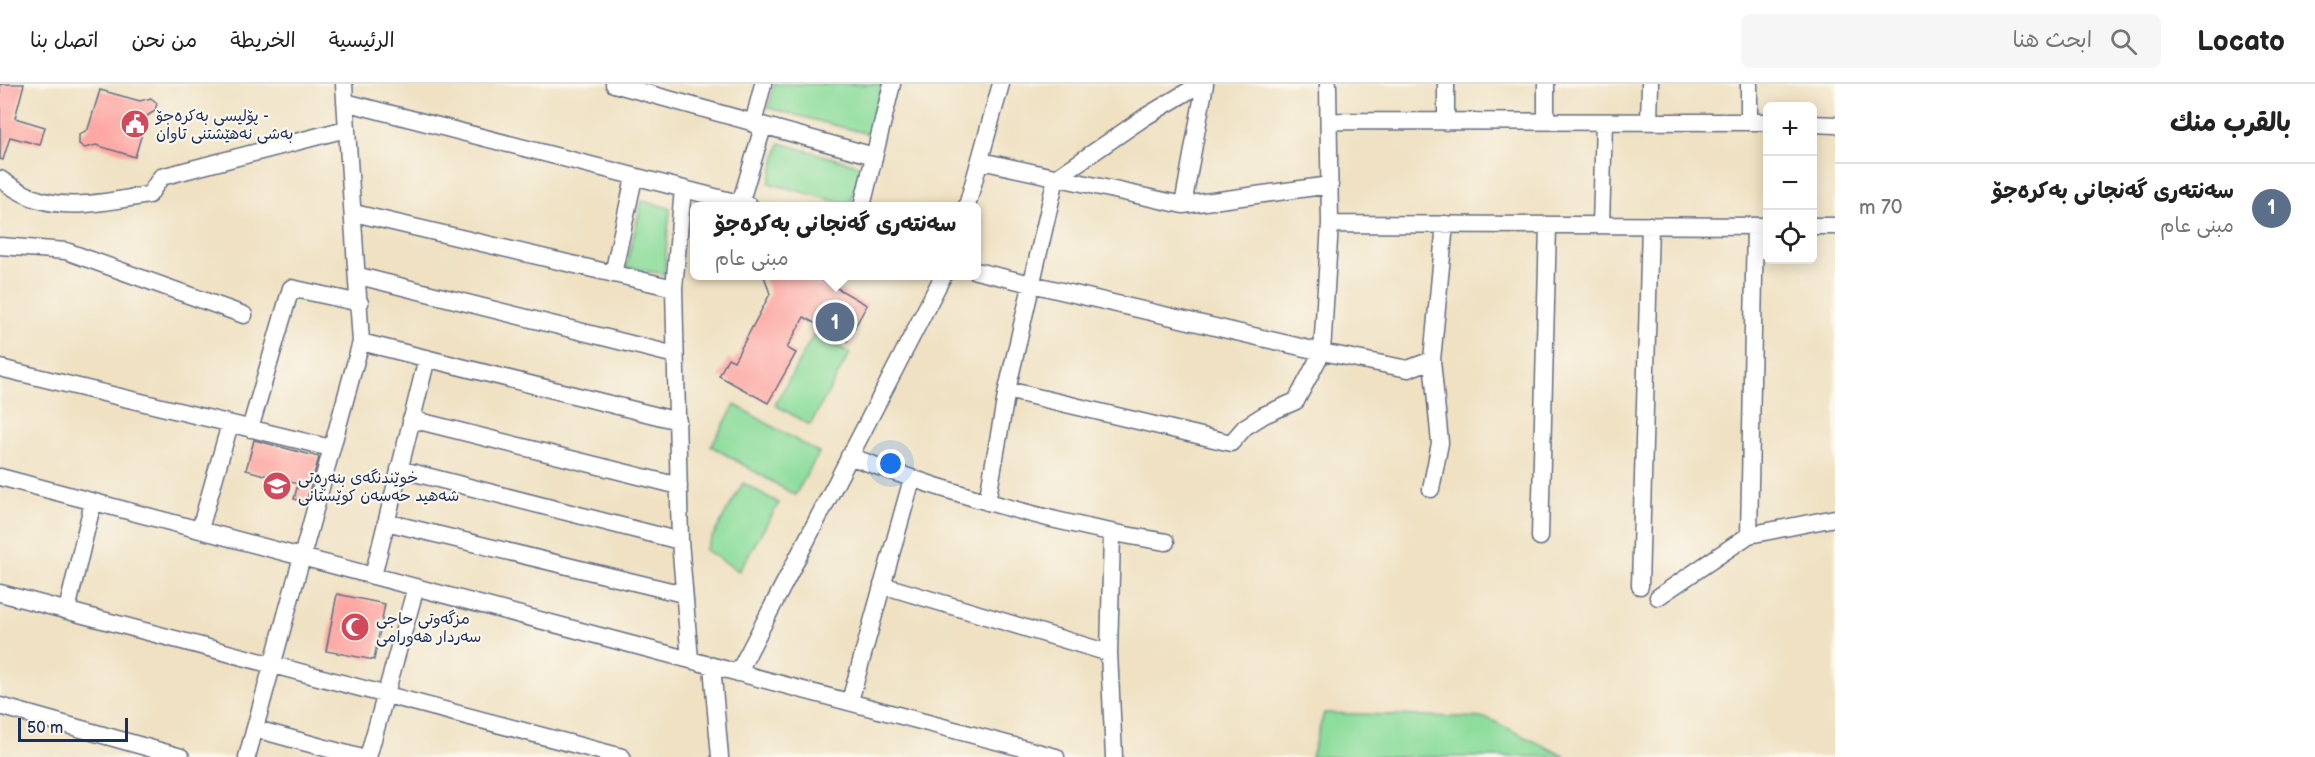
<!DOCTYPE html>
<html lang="ar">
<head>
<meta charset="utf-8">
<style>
  :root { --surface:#fff; --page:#f6f6f6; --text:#222; --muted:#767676; --line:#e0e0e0; --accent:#0b8043 }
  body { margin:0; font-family:"Balsamiq Sans","Playpen Sans Arabic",sans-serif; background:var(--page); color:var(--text); direction:rtl }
  .controls { position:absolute; right:18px; top:18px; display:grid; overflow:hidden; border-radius:9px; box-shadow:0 3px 15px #0003 }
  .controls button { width:54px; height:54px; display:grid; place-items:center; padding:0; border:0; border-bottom:2px solid var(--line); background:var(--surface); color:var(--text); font:30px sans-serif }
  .scale { position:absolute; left:18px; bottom:15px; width:110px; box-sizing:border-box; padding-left:6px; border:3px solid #1b2f5e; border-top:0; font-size:16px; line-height:21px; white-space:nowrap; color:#1b2f5e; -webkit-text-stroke:4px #fbf7ec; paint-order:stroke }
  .you { position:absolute; left:891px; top:380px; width:21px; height:21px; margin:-15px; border:4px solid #fff; border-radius:50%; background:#1a73e8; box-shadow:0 0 0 9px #1a73e833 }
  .badge { display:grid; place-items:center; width:39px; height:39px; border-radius:50%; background:var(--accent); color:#fff; font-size:20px; font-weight:700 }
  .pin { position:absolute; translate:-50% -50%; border:3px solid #fff; box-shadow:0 2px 6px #0006 }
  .popup { position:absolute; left:690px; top:118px; width:291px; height:78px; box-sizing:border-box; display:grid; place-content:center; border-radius:9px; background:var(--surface); filter:drop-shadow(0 2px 4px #0005); font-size:20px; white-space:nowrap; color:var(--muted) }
  .popup b { font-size:22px; color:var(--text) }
  .popup::after { content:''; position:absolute; left:50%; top:100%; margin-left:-12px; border:12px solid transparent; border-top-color:var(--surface) }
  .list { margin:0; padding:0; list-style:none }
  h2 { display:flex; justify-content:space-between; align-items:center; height:78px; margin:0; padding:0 24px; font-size:26px }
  h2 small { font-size:20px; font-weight:400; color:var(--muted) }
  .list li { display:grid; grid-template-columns:39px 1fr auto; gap:18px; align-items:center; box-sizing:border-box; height:90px; padding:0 24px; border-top:2px solid var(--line) }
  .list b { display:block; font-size:22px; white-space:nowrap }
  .list p { margin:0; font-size:20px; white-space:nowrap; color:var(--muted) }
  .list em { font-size:20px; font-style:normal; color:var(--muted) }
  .icon { flex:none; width:33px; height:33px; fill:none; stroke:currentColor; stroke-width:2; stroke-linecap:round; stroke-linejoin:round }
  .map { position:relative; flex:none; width:1835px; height:673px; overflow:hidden; direction:ltr }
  header { display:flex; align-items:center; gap:36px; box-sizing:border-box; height:84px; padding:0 30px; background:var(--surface); border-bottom:2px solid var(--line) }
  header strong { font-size:28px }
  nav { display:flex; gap:33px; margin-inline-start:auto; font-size:21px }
  .search { width:420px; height:54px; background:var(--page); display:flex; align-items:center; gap:15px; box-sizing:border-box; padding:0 21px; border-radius:9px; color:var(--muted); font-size:22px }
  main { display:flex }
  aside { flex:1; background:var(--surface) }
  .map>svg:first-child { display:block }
</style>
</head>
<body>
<header>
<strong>Locato</strong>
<div class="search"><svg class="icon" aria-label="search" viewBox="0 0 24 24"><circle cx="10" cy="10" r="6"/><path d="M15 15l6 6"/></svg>ابحث هنا</div>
<nav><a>الرئيسية</a><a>الخريطة</a><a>من نحن</a><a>اتصل بنا</a></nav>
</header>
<main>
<aside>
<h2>بالقرب منك<small></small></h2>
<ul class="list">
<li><span class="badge" style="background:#5c6f8a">1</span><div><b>سەنتەری گەنجانی بەکرەجۆ</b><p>مبنى عام</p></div><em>70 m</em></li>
</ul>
</aside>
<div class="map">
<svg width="1835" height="673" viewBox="0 0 1835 673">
  <rect width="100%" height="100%" fill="#fbf7ec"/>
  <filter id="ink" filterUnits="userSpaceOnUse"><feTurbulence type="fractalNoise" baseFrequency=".0167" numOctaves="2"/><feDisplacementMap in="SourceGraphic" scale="12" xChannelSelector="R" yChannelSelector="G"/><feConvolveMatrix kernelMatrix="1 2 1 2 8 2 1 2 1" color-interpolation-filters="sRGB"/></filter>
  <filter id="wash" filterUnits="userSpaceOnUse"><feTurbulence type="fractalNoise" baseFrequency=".008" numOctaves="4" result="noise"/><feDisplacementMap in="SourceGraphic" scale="24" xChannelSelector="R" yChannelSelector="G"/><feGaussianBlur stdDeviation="1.35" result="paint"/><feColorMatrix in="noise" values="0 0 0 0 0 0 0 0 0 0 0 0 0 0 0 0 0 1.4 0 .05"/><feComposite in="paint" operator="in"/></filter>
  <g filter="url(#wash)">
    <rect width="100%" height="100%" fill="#efe1c2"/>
    <path fill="#8ddd9c" stroke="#54867d" stroke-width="1.5" d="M774,0h108l-13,50 -101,-26z
      M780,59l81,23 -11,39 -81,-22z
      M642,117l28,7 -6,66 -38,-7z
      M814,250l36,19 -40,72 -35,-20z
      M735,321l84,48 -24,42 -84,-49z
      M743,399l36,20 -40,68 -34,-21z
      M1324,629l163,5 79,39h-255z"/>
    <g id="blocks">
      <path fill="#fda5a1" d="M0,0h24l-9,34 30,9 -5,18 -30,-8 -7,23 -3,-1z
        M100,6l40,11 11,-3 6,5 -2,8 -8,5 -12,41 -39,-12 -11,3 -6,-4v-9l9,-6z
        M764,192h52l51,29 -20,36 -43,-24 -17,31 9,5 -28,50 -49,-27 9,-18 6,3 36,-67z
        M254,356l65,17 -13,45 -12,-3 4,-15 -52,-14z
        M337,510l48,10 -11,56 -48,-9z"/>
    </g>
  </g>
  <g filter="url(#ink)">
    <use href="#blocks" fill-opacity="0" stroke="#656d81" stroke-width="1.5"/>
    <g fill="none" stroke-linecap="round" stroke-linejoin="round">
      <g stroke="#656d81" stroke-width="19">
        <path id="minor" d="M614,0l260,72
          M1446,0v38
          M345,18l405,104
          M1546,36v-36
          M1330,37l438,1
          M1749,37v-37
          M1649,38l1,-38
          M753,40l10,-40
          M1812,40l23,1
          M981,77l202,44 147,-20
          M0,95c12,8 24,16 37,20 35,12 76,1 112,-4l12,-18 185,-48
          M683,105l-9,99 6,253 10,119
          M740,120l23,-77
          M1183,121l22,-121
          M862,122l30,-122
          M967,122l34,-122
          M354,129l320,75
          M1330,140l438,2
          M1601,141l3,-103
          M1812,142h23
          M0,162l66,5 178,64
          M976,187l346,81 86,17 24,-9 13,-136
          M613,190l21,-96
          M359,192l316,79
          M361,258l317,79
          M0,284l331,80
          M1007,306l224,53 14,-16 19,-12 32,-14 26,-49 8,-128 -2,-140
          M411,335l268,67
          M250,345l41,-141 69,15
          M849,372c102,38 208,69 317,86
          M399,385l281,72
          M0,393l1056,280
          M1431,405l9,-46 -8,-83
          M987,418l20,-112 49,-212 89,-61 55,-33
          M386,438l297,72
          M200,445l30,-105
          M1112,450l-3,119 5,104
          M1749,451l6,-309
          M1540,453l8,-312
          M373,492l54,-218
          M882,501l227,68
          M1640,502l10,-361
          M0,509l622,164
          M1658,513l91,-62 86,-17
          M67,526l26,-108
          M712,582l8,91
          M738,589l205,-397
          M850,617l62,-222
          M0,622l181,51
          M256,645l102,28
          M247,673l114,-415 -17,-258
          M368,673l48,-170"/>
      </g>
      <use href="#minor" stroke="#fff" stroke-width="16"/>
    </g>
  </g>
  <defs>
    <g id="civic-disc" transform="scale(1.5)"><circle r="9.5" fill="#d1495b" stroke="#fbf7ec"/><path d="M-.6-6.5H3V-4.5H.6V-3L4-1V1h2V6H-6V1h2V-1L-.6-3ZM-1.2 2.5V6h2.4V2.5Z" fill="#fff"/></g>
    <g id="school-disc" transform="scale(1.5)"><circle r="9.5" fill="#d1495b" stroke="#fbf7ec"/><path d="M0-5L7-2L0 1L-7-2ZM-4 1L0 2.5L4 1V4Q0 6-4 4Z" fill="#fff"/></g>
    <g id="mosque-disc" transform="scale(1.5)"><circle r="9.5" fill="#d1495b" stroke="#fbf7ec"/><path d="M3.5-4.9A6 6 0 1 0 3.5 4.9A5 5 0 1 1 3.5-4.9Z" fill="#fff"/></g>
  </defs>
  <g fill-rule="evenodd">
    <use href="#civic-disc" x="135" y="40"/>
    <use href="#school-disc" x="277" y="402"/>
    <use href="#mosque-disc" x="355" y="543"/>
  </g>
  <g text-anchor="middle" stroke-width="4.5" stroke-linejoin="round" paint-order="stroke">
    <g font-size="16" fill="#1b2f5e" stroke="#fbf7ec" text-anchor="start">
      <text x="156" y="37">پۆلیسی بەکرەجۆ -<tspan x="156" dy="18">بەشی نەهێشتنی تاوان</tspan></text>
      <text x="298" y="399">خوێندنگەی بنەڕەتی<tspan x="298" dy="18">شەهید حەسەن کوێستانی</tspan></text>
      <text x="376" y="540">مزگەوتی حاجی<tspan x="376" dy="18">سەردار هەورامی</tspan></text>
    </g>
  </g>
</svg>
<div class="controls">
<button>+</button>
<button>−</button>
<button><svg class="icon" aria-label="locate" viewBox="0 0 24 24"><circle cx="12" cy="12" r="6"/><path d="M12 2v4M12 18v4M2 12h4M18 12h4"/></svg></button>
</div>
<div class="scale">50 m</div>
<div class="you"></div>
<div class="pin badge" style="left:835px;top:238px;background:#5c6f8a">1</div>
<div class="popup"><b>سەنتەری گەنجانی بەکرەجۆ</b>مبنى عام</div>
</div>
</main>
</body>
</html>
